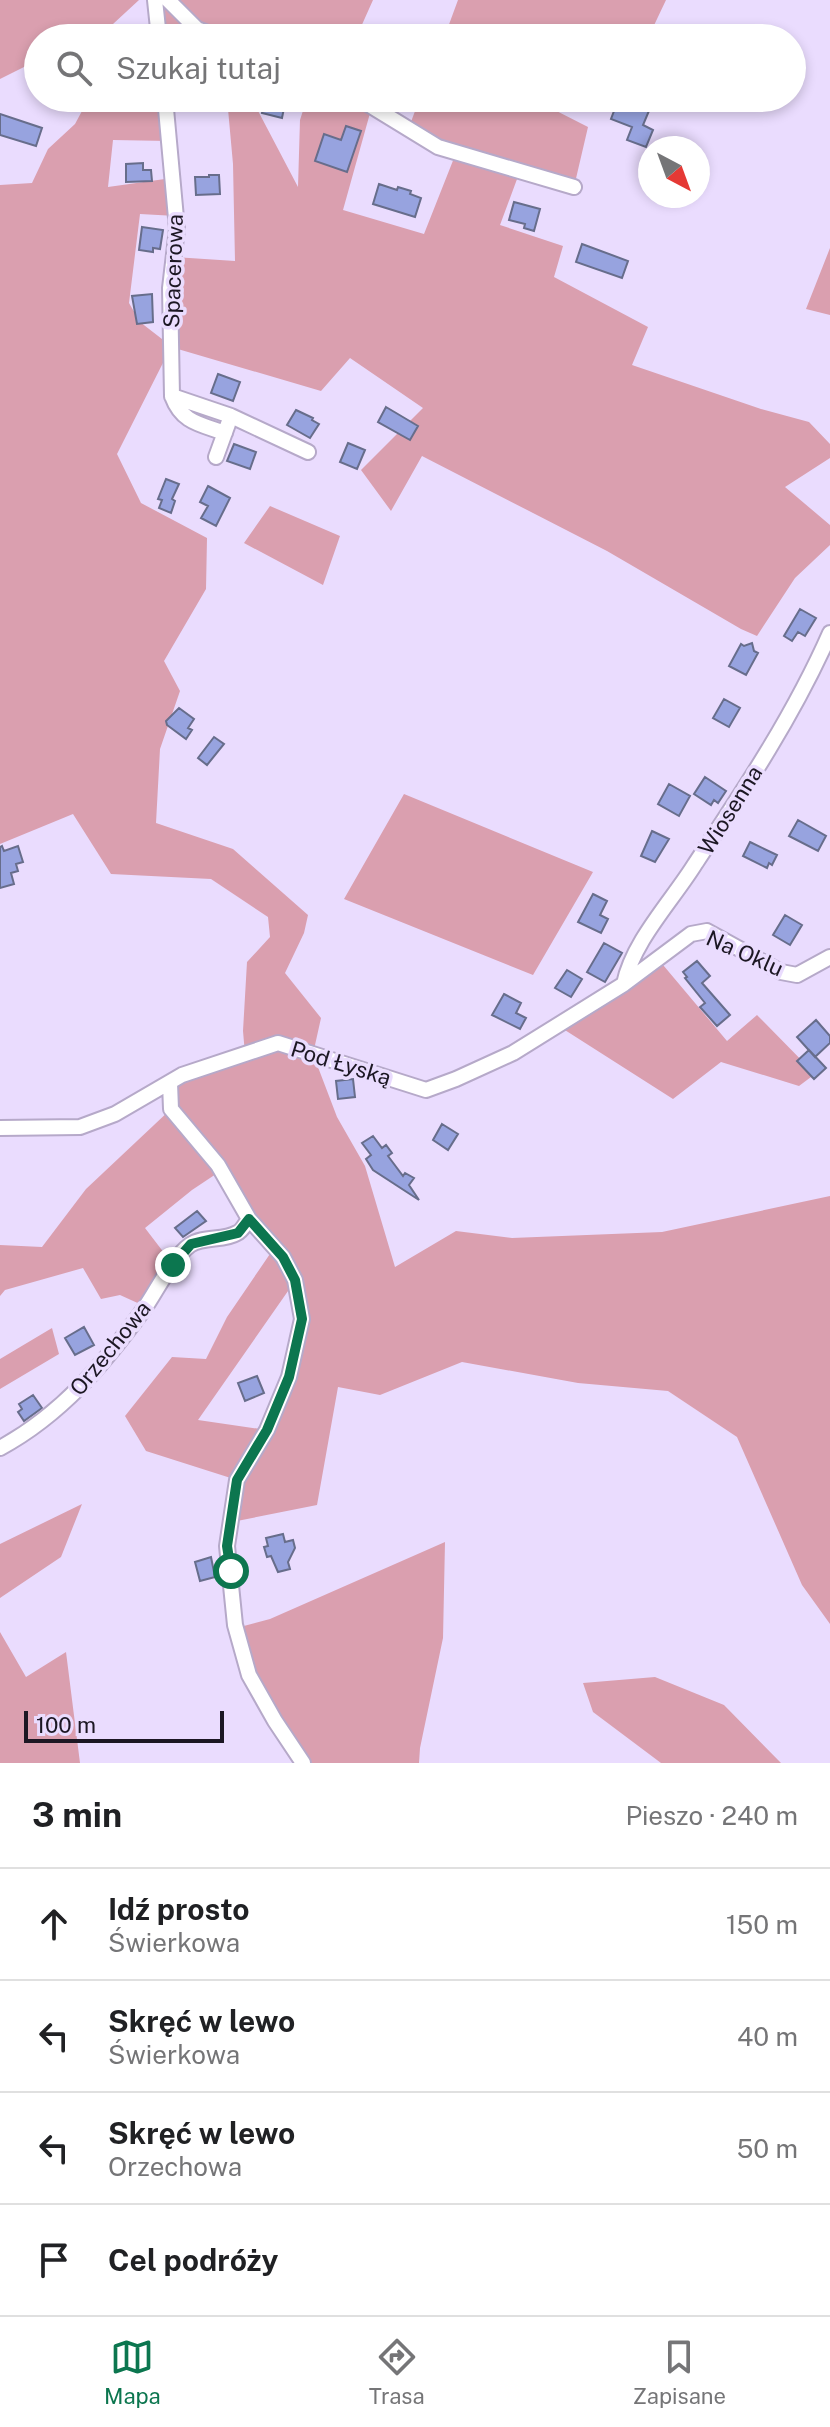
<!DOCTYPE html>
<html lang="pl">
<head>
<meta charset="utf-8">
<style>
  :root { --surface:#fff; --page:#f6f6f6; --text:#202124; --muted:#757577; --line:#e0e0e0; --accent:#0c764f }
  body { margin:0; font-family:"Public Sans",sans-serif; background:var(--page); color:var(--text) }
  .compass { position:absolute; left:638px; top:136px; width:72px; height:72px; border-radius:50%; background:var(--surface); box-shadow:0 4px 12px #0003; rotate:139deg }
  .scale { position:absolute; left:24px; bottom:20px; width:200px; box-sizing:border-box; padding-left:8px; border:4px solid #1c1723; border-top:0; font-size:22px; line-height:28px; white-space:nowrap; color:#1c1723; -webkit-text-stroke:6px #eadcfe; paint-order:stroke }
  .stop { position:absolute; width:24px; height:24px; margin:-18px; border:6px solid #0c764f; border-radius:50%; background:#fff }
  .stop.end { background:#0c764f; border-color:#fff; box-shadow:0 2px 8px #0008 }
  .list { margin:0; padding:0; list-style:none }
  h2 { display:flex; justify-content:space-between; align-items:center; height:104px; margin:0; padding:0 32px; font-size:34px }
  h2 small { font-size:26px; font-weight:400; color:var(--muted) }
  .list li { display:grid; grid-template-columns:52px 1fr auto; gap:24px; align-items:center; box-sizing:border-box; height:112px; padding:0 32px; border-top:2px solid var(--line) }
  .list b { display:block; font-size:30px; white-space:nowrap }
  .list p { margin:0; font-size:26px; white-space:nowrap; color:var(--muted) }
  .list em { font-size:26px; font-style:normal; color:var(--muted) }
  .icon { flex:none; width:44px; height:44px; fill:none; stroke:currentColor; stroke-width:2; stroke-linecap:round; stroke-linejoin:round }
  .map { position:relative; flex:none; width:830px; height:1763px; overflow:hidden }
  .search { position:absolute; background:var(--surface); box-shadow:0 4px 12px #0003; left:24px; right:24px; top:24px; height:88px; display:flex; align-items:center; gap:20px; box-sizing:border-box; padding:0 28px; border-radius:44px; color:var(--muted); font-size:30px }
  .sheet { height:552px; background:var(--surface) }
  nav { display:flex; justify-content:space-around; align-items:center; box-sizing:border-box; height:112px; border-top:2px solid var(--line); background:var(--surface); font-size:22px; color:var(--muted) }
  nav a { display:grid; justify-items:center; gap:4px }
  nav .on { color:var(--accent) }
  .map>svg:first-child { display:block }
</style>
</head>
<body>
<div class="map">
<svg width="830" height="1763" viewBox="0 0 830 1763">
  <rect width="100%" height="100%" fill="#eadcfe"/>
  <path fill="#da9faf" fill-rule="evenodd" d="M0,0h139l-26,24 -32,14h-43v22l-38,19z
    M155,0h218l-17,38h-197z
    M458,0h208l-18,38h-204z
    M89,98h76l4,43 -56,-1 -5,47 64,-9 4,38 -36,-2 -11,89 11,19 31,24 3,-89 61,4 -2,-97 -6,-66h33l-4,9 42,80 2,-67 7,-22h51l14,8 -29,104 81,24 32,-81 -47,-26 11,-29h111l57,29 -14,60 -54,-16 -20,54 63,21 -9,31 94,50 -16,38 129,44 48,13 21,22v14l-45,29 45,38v20l-35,33 -38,58 -16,-7 -134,-78 -185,-95 -31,55 -30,-41 62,-62 -73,-50 -29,33 -150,-44 -54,107 24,49 66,35 -1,51 -42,72 16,30 -20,58 -4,74 77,26 75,66 -4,18 -19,40 36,45 -8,36 24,63 28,49 30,101 61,-36 56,7 150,-6 168,-36v428l-28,-39 -65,-148 -69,-46 -90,-8 -116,-21 -82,33 -42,-8 -21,118 -85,17 5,-42 -91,-29 -21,-35 47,-59 34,2 21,-42 47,-69 -58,-74 -24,16 -47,38 26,34 -29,43 -22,-10 -19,4 -18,-31 -78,22 -5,6v-51l42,2 44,-58 85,-80 -1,-26 75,-29 -2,-23 4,-69 23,-25 -2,-20 -57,-38 -100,-5 -38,-60 -73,30v-659l32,-2 16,-34 27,-25zM295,1281l7,38 -35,111 -69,-10z
    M830,248v67l-24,-6z
    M270,506l70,30 -17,49 -79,-42z
    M404,794l189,78 -60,103 -189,-76z
    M658,959l69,82 30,-26 58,59 -16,12 -78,-24 -48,37 -116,-74z
    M52,1328l7,26 -59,35v-30z
    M82,1504l-21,53 -61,41v-54z
    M445,1542l-2,96 -23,110 -1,15h-116l-56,-89 -7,-47 30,-8z
    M0,1632l26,45 40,-25 14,111h-80z
    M655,1677l69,28 57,58h-120l-68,-51 -10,-29z"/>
  <path fill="#97a3df" stroke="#676d8b" stroke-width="2" d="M265,98h21l-4,20 -20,-5z
    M619,98h11l21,8 -8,19 10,5 -7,17 -19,-7 5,-13 -21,-8z
    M0,114l42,14 -6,18 -36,-11z
    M346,126l15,5 -14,41 -32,-11 9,-27 17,6z
    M143,163v7h8l1,11 -26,1v-18z
    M209,175h10l1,19 -24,1 -1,-18h14z
    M379,184l18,6 1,-3 13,4 -1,3 11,4 -6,19 -42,-13z
    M514,202l26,7 -6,22 -10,-3 1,-4 -16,-4z
    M142,227l21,3 -3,19 -7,-1v4l-14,-2z
    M582,244l46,17 -6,17 -46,-16z
    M152,294l1,28 -16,2 -5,-28z
    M218,374l22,8 -7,19 -22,-8z
    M386,407l32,19 -8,14 -32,-18z
    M296,410l17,8 -1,2 7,4 -9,14 -23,-13z
    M348,443l17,7 -8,19 -17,-7z
    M234,444l22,8 -6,17 -23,-8z
    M166,479l13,5 -7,15 3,2 -4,12 -12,-5 3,-8 -4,-1z
    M208,486l22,12 -14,28 -15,-8 7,-12 -8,-4z
    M800,609l16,9 -11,18 -7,-4 -6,9 -8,-5z
    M752,643l2,8 4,2 -12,22 -17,-9 12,-22 3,2z
    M724,699l16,9 -11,19 -16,-9z
    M179,708l15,11 -6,9 4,2 -6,9 -19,-14 -1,-4z
    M214,737l10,7 -17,21 -9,-7z
    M705,777l21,14 -8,12 -4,-3 -3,5 -17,-11z
    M669,784l21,12 -11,20 -21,-12z
    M798,820l28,16 -8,15 -29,-15z
    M652,831l17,8 -14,23 -14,-6z
    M750,842l27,13 -5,10 -3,-2 -2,5 -24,-12z
    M2,846l2,5 14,-5 5,16 -7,2 2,7 -7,2 3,11 -14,4v-41z
    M593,894l14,7 -7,14 8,4 -7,14 -23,-11z
    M785,915l17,10 -12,20 -17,-10z
    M604,943l18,10 -17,29 -18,-10z
    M697,961l13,15 -8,7 28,32 -13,11 -17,-19 5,-4 -20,-25 2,-1 -4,-5z
    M567,970l15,9 -11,18 -16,-9z
    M504,994l17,9 -5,10 10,5 -6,11 -28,-14z
    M816,1020l14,16v7l-15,14 -18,-20z
    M809,1050l17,18 -12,11 -17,-18z
    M353,1079l2,18 -17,2 -2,-18z
    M442,1124l16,10 -10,16 -15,-10z
    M373,1136l9,12 4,-3 6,8 -4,3 15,20 2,-3 9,5 -5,7 10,15 -46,-30 -7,-11 5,-4 -9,-12z
    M197,1211l9,10 -23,16 -8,-9z
    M84,1327l10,18 -19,10 -10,-17z
    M257,1376l7,17 -19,8 -7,-18z
    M33,1395l9,13 -18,13 -6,-9 4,-3 -3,-5z
    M283,1534l2,8 8,-2 2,8 -7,14 2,7 -12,3 -7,-16 -4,1 -3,-10 4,-1 -2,-8z
    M211,1557l4,20 -15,4 -5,-19z"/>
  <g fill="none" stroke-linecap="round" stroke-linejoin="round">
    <g stroke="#b6a9c9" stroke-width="18">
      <path id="street" d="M155,0l4,38
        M168,0l29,29 24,9
        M165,98l12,131 -7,59 2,108 59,20 77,36
        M358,98l80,49 136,40
        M172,396c10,27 28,28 53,37
        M216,457l12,-33
        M624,984c9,-43 48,-83 71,-120 49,-74 99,-149 135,-231
        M170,1083l1,26 47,56 31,54 34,38 12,23 7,39 -13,58 -22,53 -30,50 -10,66 8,79 14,50 26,46 28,42
        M0,1128l80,-1 35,-13 67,-39 96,-32 148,47 30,-11 57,-26 111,-69 67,-50 16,-3 74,41 16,3 33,-18
        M0,1448c61,-33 104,-84 144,-139 12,-17 29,-52 46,-64 13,-9 34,-4 47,-12 5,-2 9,-10 12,-14"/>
    </g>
    <use href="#street" stroke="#fff" stroke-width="14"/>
  </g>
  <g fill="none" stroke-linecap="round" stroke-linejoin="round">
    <path stroke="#0c764f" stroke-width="10" d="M173,1265l18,-21 47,-11 11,-14 34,38 12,23 7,39 -13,58 -22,53 -30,50 -10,66 4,25"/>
  </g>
  <g text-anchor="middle" stroke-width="7" stroke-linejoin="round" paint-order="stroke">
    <g font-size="22" fill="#1c1723" stroke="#eadcfe">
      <text transform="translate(173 271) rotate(-88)" y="8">Spacerowa</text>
      <text transform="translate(730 810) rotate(-58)" y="8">Wiosenna</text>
      <text transform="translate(745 953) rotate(24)" y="8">Na Oklu</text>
      <text transform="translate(341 1063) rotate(17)" y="8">Pod Łyską</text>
      <text transform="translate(110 1348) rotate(-51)" y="8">Orzechowa</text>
    </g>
  </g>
</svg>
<svg class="compass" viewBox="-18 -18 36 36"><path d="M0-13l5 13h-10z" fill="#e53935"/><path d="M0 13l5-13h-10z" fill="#757577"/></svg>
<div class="scale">100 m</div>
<div class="stop" style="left:231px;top:1571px"></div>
<div class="stop end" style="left:173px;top:1265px"></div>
<div class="search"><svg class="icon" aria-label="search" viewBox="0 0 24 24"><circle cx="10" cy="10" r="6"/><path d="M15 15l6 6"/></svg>Szukaj tutaj</div>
</div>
<section class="sheet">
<h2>3 min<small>Pieszo · 240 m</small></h2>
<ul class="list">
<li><svg class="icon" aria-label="ahead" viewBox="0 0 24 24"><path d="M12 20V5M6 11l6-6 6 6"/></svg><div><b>Idź prosto</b><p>Świerkowa</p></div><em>150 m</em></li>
<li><svg class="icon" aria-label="left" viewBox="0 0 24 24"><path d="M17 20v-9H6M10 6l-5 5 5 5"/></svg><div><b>Skręć w lewo</b><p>Świerkowa</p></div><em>40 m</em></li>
<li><svg class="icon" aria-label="left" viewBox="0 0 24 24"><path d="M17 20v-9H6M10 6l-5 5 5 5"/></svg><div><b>Skręć w lewo</b><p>Orzechowa</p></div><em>50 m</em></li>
<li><svg class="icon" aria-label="arrive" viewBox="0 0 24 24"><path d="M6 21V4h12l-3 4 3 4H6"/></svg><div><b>Cel podróży</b></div></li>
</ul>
</section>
<nav>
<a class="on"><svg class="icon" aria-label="map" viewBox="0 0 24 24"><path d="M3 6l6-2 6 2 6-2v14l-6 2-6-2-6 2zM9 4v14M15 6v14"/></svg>Mapa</a>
<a><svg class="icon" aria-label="directions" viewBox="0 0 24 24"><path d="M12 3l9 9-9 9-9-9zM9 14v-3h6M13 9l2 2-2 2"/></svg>Trasa</a>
<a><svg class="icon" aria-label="saved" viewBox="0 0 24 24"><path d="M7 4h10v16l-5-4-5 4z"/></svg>Zapisane</a>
</nav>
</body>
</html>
